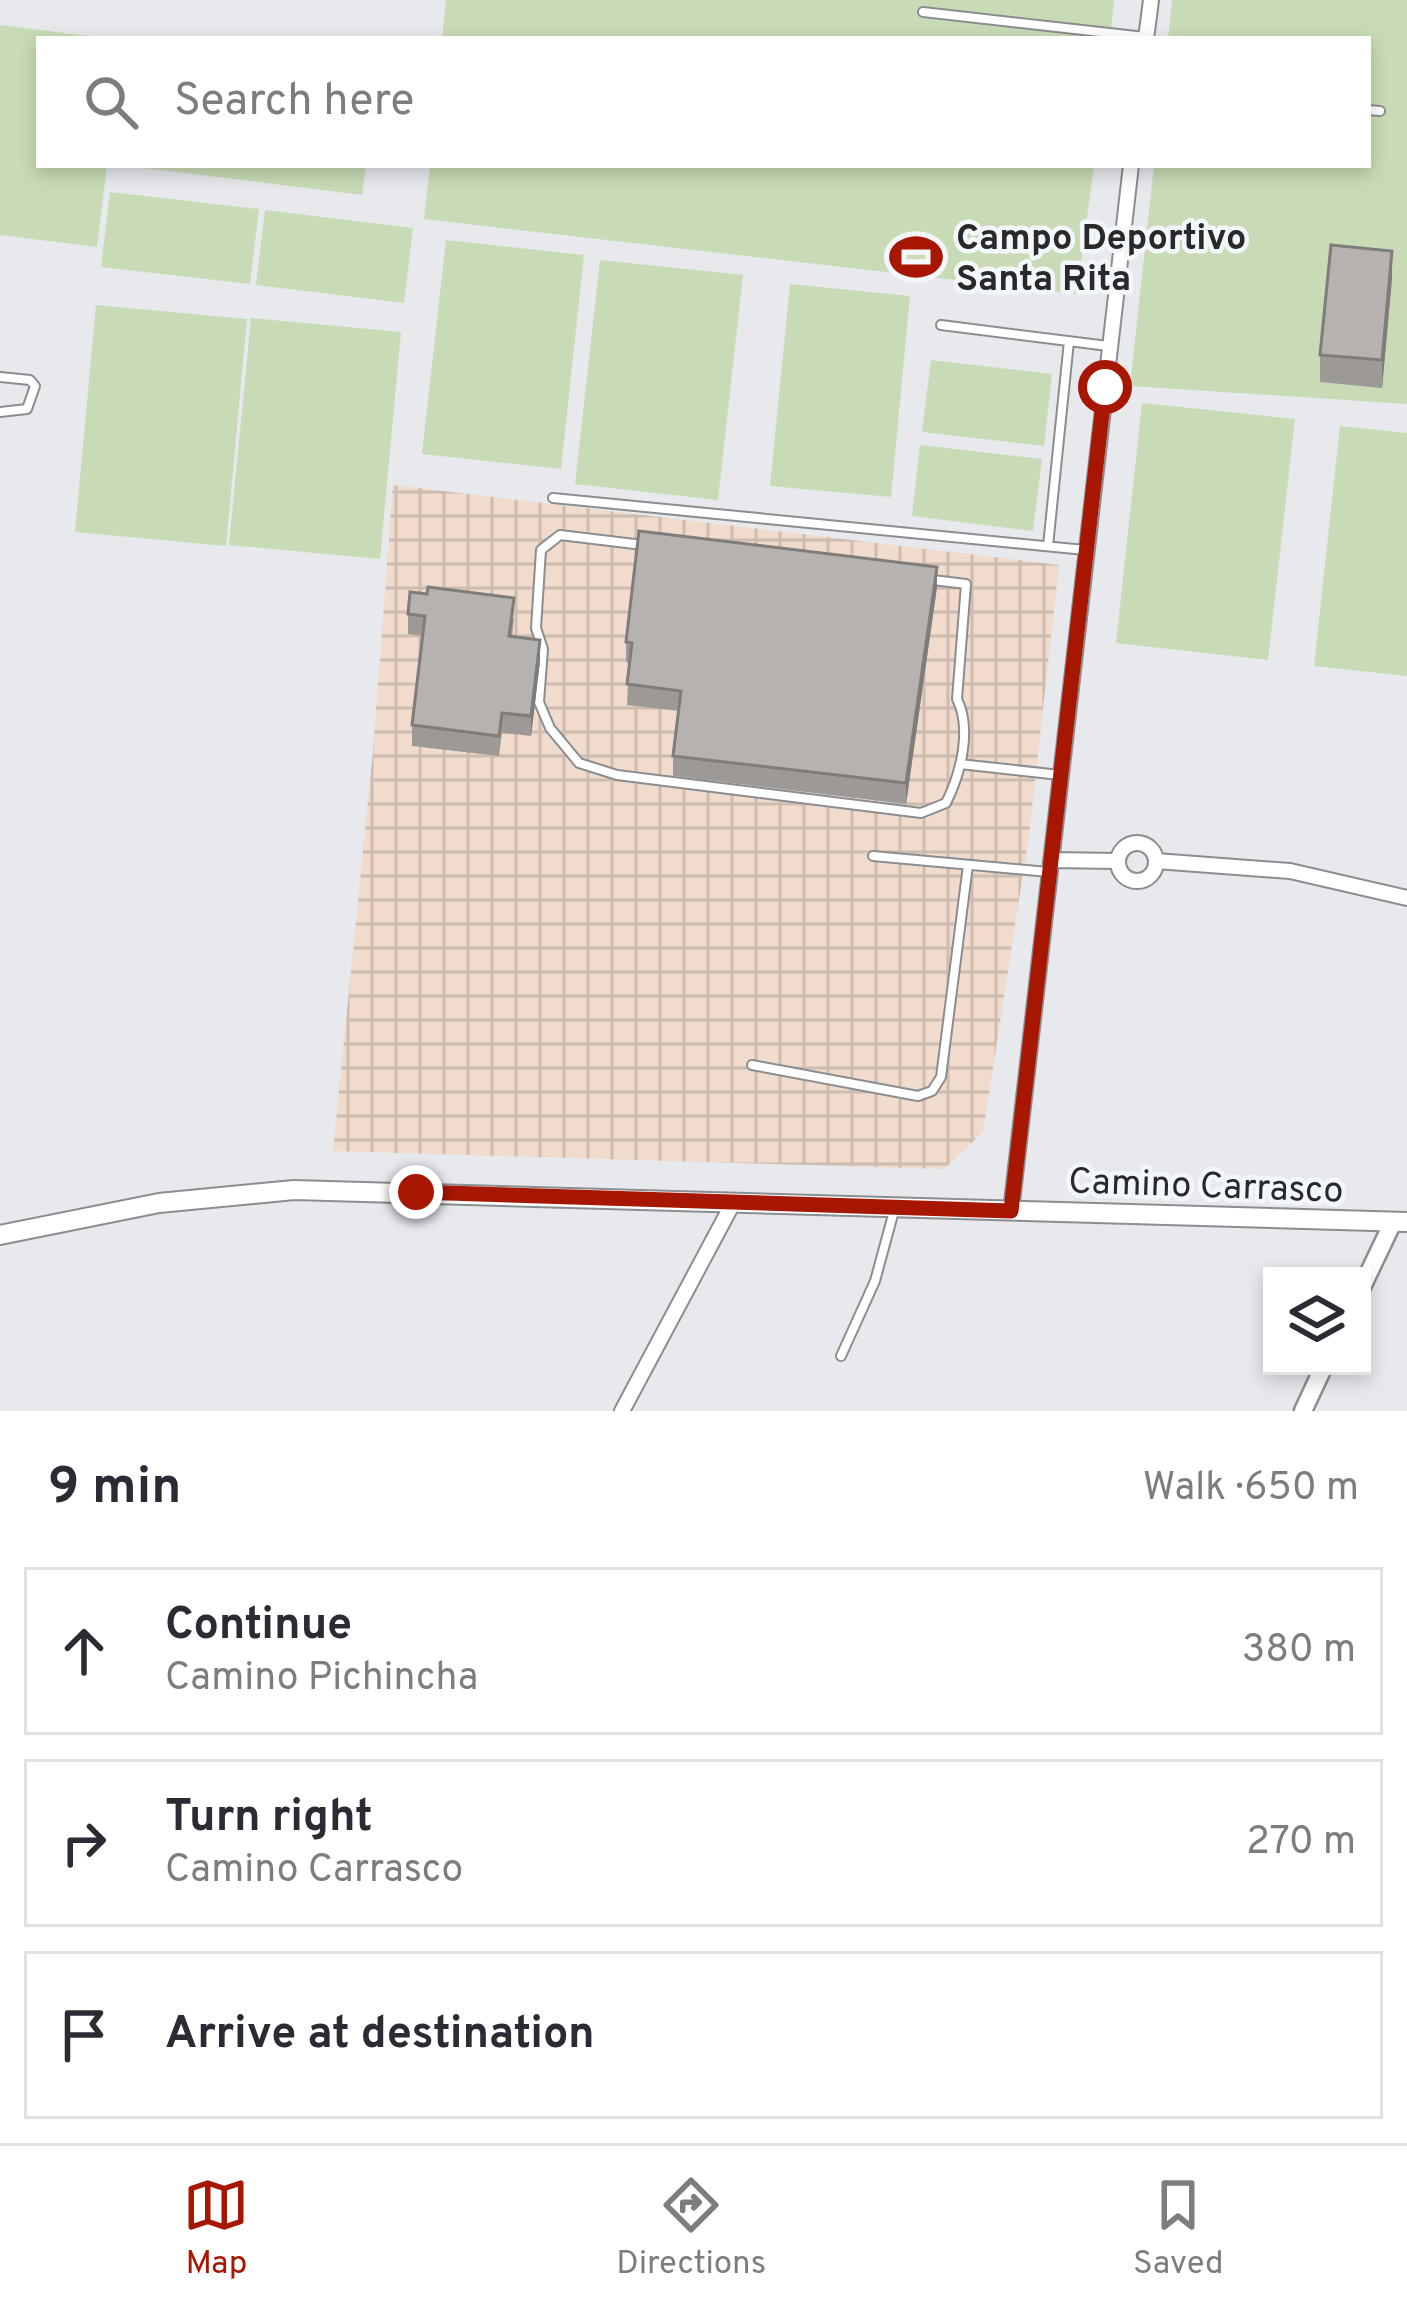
<!DOCTYPE html>
<html lang="en">
<head>
<meta charset="utf-8">
<style>
  :root { --surface:#fff; --page:#f2f2f3; --text:#2b2b33; --muted:#7c7c81; --line:#e1e1e2; --accent:#a71601 }
  body { margin:0; font-family:Overpass,sans-serif; background:var(--page); color:var(--text) }
  .controls { position:absolute; right:36px; bottom:36px; display:grid; overflow:hidden; border-radius:0px; box-shadow:0 6px 18px #0003 }
  .controls button { width:108px; height:108px; display:grid; place-items:center; padding:0; border:0; border-bottom:3px solid var(--line); background:var(--surface); color:var(--text); font:60px sans-serif }
  .stop { position:absolute; width:36px; height:36px; margin:-27px; border:9px solid #a71601; border-radius:50%; background:#fff }
  .stop.end { background:#a71601; border-color:#fff; box-shadow:0 3px 12px #0008 }
  .list { margin:0; padding:0; list-style:none }
  h2 { display:flex; justify-content:space-between; align-items:center; height:156px; margin:0; padding:0 48px; font-size:51px }
  h2 small { font-size:39px; font-weight:400; color:var(--muted) }
  .list li { display:grid; grid-template-columns:78px 1fr auto; gap:36px; align-items:center; box-sizing:border-box; height:168px; margin:0 24px 24px; padding:0 24px; border:3px solid var(--line); border-radius:0px }
  .list b { display:block; font-size:45px; white-space:nowrap }
  .list p { margin:0; font-size:39px; white-space:nowrap; color:var(--muted) }
  .list em { font-size:39px; font-style:normal; color:var(--muted) }
  .icon { flex:none; width:66px; height:66px; fill:none; stroke:currentColor; stroke-width:2; stroke-linecap:round; stroke-linejoin:round }
  .map { position:relative; flex:none; width:1407px; height:1411px; overflow:hidden }
  .search { position:absolute; background:var(--surface); box-shadow:0 6px 18px #0003; left:36px; right:36px; top:36px; height:132px; display:flex; align-items:center; gap:30px; box-sizing:border-box; padding:0 42px; border-radius:0px; color:var(--muted); font-size:45px }
  .sheet { height:732px; background:var(--surface) }
  nav { display:flex; justify-content:space-around; align-items:center; box-sizing:border-box; height:168px; border-top:3px solid var(--line); background:var(--surface); font-size:33px; color:var(--muted) }
  nav a { display:grid; justify-items:center; gap:6px }
  nav .on { color:var(--accent) }
  .map>svg:first-child { display:block }
</style>
</head>
<body>
<div class="map">
<svg width="1407" height="1411" viewBox="0 0 1407 1411">
  <defs>
    <pattern id="industrial-grid" width="8" height="8" patternUnits="userSpaceOnUse" patternTransform="scale(3)"><rect width="8" height="8" fill="#f0dbcd"/><path d="M0 4h8M4 0v8" fill="none" stroke="#cebcb0"/></pattern>
  </defs>
  <rect width="100%" height="100%" fill="#e7e9ed"/>
  <path fill="url(#industrial-grid)" d="M393,485l666,80 -30,270 -46,297 -39,37 -611,-18 40,-400z"/>
  <path fill="#c9dbb6" d="M446,0h668l-4,39h-668z
    M1172,0h235v404l-277,-18 24,-221h214v-126h-200z
    M0,25l113,14h-74v126h68l-10,82 -97,-12z
    M120,165h246l-4,30z
    M430,165h664l-17,129 -653,-75z
    M110,192l149,17 -9,75 -149,-17z
    M265,210l148,18 -9,75 -148,-18z
    M446,240l138,15 -23,214 -139,-15z
    M600,260l143,15 -25,225 -143,-16z
    M790,284l120,12 -19,201 -121,-11z
    M96,305l151,14 -21,227 -151,-14z
    M251,318l150,14 -21,227 -151,-14z
    M931,360l121,14 -8,72 -122,-14z
    M1142,403l153,16 -27,241 -152,-17z
    M1340,426l67,7v243l-93,-10z
    M920,445l122,14 -9,72 -121,-15z"/>
  <g fill="none" stroke-linecap="round" stroke-linejoin="round">
    <g stroke="#8b8d90" stroke-width="12">
      <path id="service" d="M923,12l222,25
        M1368,110l12,1
        M941,325l167,21
        M0,377l30,3 5,6 -8,23 -27,3
        M553,498l532,52
        M560,535l406,49 -9,115c15,30 4,74 -11,104l-25,10 -304,-38 -38,-12 -29,-35 -11,-26 4,-53 -7,-21 5,-78z
        M1048,546l21,-205
        M960,764l100,11
        M873,856l175,16
        M752,1065l166,31 14,-5 9,-14 27,-212
        M841,1356l34,-75 19,-70"/>
    </g>
    <g stroke="#8b8d90" stroke-width="18">
      <path id="minor" d="M1146,39l5,-39
        M1118 862a19 19 0 1 1 38 0a19 19 0 1 1-38 0Z
        M1051,860l66,1
        M1156,861l134,10 117,27
        M1011,1211l120,-1046
        M622,1411l111,-208"/>
    </g>
    <g stroke="#8b8d90" stroke-width="21">
      <path id="tertiary" d="M1362,1287l31,-65
        M1303,1411l21,-45"/>
    </g>
    <g stroke="#8b8d90" stroke-width="22">
      <path id="secondary" d="M0,1235l159,-32 135,-13 1113,32"/>
    </g>
    <use href="#service" stroke="#fff" stroke-width="8"/>
    <use href="#minor" stroke="#fff" stroke-width="14"/>
    <use href="#tertiary" stroke="#fff" stroke-width="16"/>
    <use href="#secondary" stroke="#fff" stroke-width="18"/>
  </g>
  <path fill="#9d9997" d="M1392,278l-10,110 -62,-6v-27z
    M937,587l-31,217 -233,-28v-20l6,-45 -52,-6 2,-42 -3,-1v-20z
    M408,614l106,4 -2,19 28,24 -9,75 -29,-3 -3,23 -87,-10v-21l10,-89 -14,-2z"/>
  <path fill="#7f7d7b" d="M1392,251v27l-10,110v-28z
    M937,567v20l-31,217v-21z
    M540,640v21l-9,75v-20z"/>
  <path fill="#b6b2b0" stroke="#7f7d7b" stroke-width="3" d="M1331,245l61,6 -10,109 -62,-5z
    M639,531l298,36 -31,216 -233,-27 8,-65 -54,-7 5,-41 -6,-1z
    M428,587l86,11 -5,38 31,4 -9,76 -29,-3 -3,23 -87,-11 13,-109 -17,-2 2,-22 17,2z"/>
  <g fill="none" stroke-linecap="round" stroke-linejoin="round">
    <path stroke="#a71601" stroke-width="15" d="M416,1192l595,19 94,-824"/>
  </g>
  <defs>
    <g id="stadium-bare" transform="scale(4.14)"><path d="M0-5a6.5 5 0 1 0 0 10a6.5 5 0 1 0 0-10ZM-3.5-1.8h7v3.6h-7Z" fill="#a71601" stroke="#f4f7fa" stroke-width="2.5" paint-order="stroke"/></g>
  </defs>
  <g fill-rule="evenodd">
    <use href="#stadium-bare" x="916" y="257"/>
  </g>
  <g text-anchor="middle" stroke-width="9" stroke-linejoin="round" paint-order="stroke">
    <g font-size="36" font-weight="bold" fill="#28292b" stroke="#f4f7fa" text-anchor="start">
      <text x="956" y="249">Campo Deportivo<tspan x="956" dy="41">Santa Rita</tspan></text>
    </g>
    <g font-size="36" fill="#28292b" stroke="#f4f7fa">
      <text transform="translate(1206 1184) rotate(2)" y="13">Camino Carrasco</text>
    </g>
  </g>
</svg>
<div class="controls">
<button><svg class="icon" aria-label="layers" viewBox="0 0 24 24"><path d="M12 4l9 5-9 5-9-5zM3 14l9 5 9-5"/></svg></button>
</div>
<div class="stop" style="left:1105px;top:387px"></div>
<div class="stop end" style="left:416px;top:1192px"></div>
<div class="search"><svg class="icon" aria-label="search" viewBox="0 0 24 24"><circle cx="10" cy="10" r="6"/><path d="M15 15l6 6"/></svg>Search here</div>
</div>
<section class="sheet">
<h2>9 min<small>Walk · 650 m</small></h2>
<ul class="list">
<li><svg class="icon" aria-label="ahead" viewBox="0 0 24 24"><path d="M12 20V5M6 11l6-6 6 6"/></svg><div><b>Continue</b><p>Camino Pichincha</p></div><em>380 m</em></li>
<li><svg class="icon" aria-label="right" viewBox="0 0 24 24"><path d="M7 20v-9h11M14 6l5 5-5 5"/></svg><div><b>Turn right</b><p>Camino Carrasco</p></div><em>270 m</em></li>
<li><svg class="icon" aria-label="arrive" viewBox="0 0 24 24"><path d="M6 21V4h12l-3 4 3 4H6"/></svg><div><b>Arrive at destination</b></div></li>
</ul>
</section>
<nav>
<a class="on"><svg class="icon" aria-label="map" viewBox="0 0 24 24"><path d="M3 6l6-2 6 2 6-2v14l-6 2-6-2-6 2zM9 4v14M15 6v14"/></svg>Map</a>
<a><svg class="icon" aria-label="directions" viewBox="0 0 24 24"><path d="M12 3l9 9-9 9-9-9zM9 14v-3h6M13 9l2 2-2 2"/></svg>Directions</a>
<a><svg class="icon" aria-label="saved" viewBox="0 0 24 24"><path d="M7 4h10v16l-5-4-5 4z"/></svg>Saved</a>
</nav>
</body>
</html>
